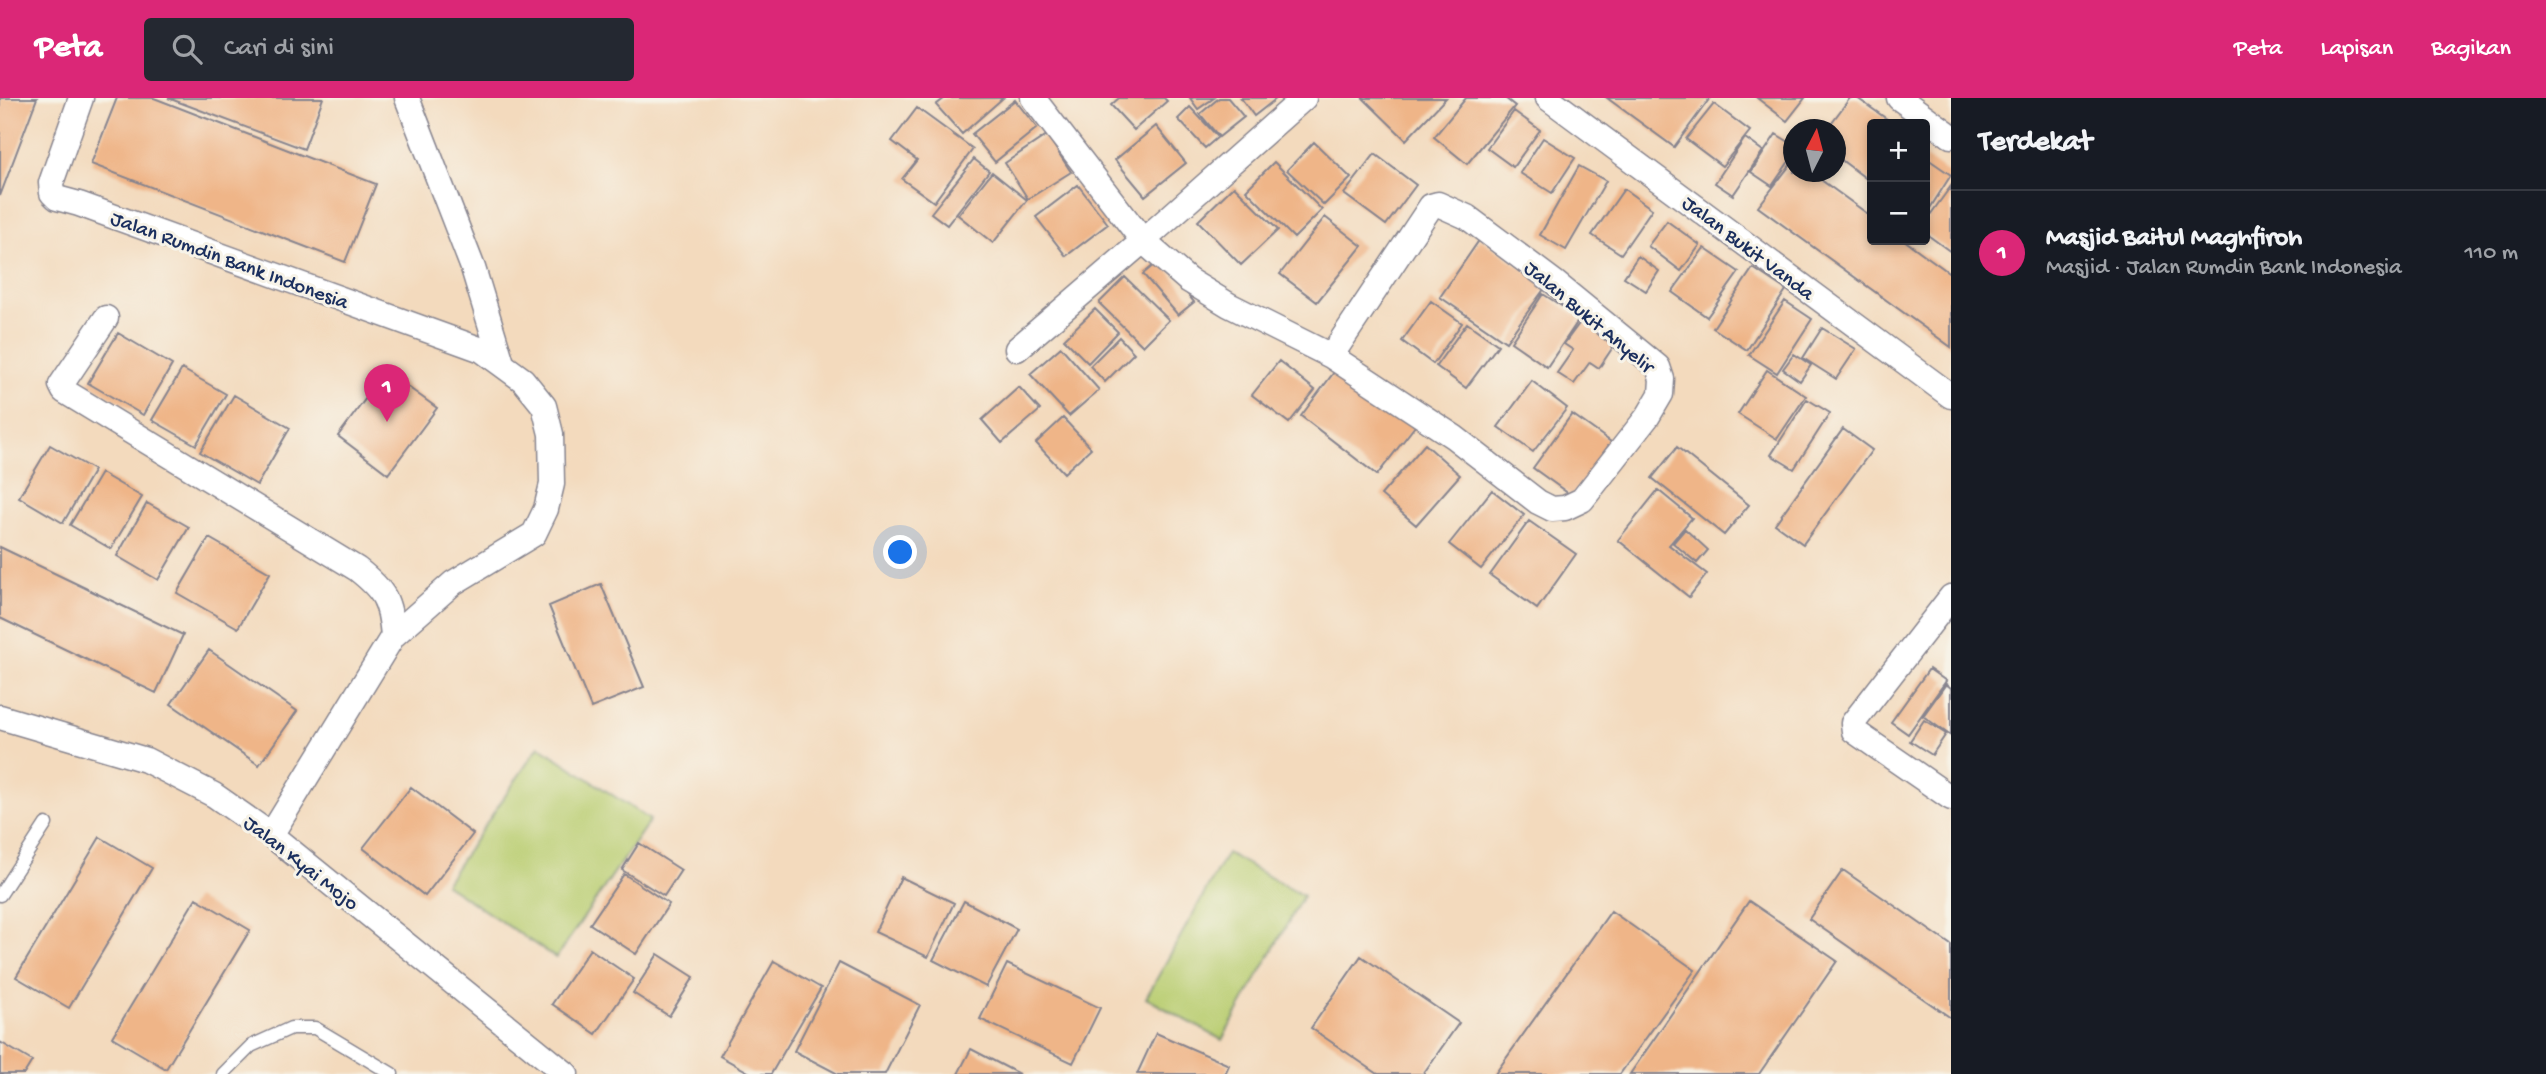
<!DOCTYPE html>
<html lang="id">
<head>
<meta charset="utf-8">
<style>
  :root { --surface:#171b24; --page:#242831; --text:#f1f3f6; --muted:#9ea1a6; --line:#363941; --accent:#db2777 }
  body { margin:0; font-family:"Gochi Hand",sans-serif; background:var(--page); color:var(--text) }
  .controls { position:absolute; right:21px; top:21px; display:grid; overflow:hidden; border-radius:7px; box-shadow:0 4px 10px #0003 }
  .controls button { width:63px; height:63px; display:grid; place-items:center; padding:0; border:0; border-bottom:2px solid var(--line); background:var(--surface); color:var(--text); font:35px sans-serif }
  .compass { position:absolute; left:1783px; top:21px; width:63px; height:63px; border-radius:50%; background:var(--surface); box-shadow:0 4px 10px #0003; rotate:6deg }
  .you { position:absolute; left:901px; top:455px; width:24px; height:24px; margin:-18px; border:5px solid #fff; border-radius:50%; background:#1a73e8; box-shadow:0 0 0 10px #1a73e833 }
  .badge { display:grid; place-items:center; width:46px; height:46px; border-radius:50%; background:var(--accent); color:#fff; font-size:23px; font-weight:700 }
  .pin { position:absolute; translate:-50% -58px; filter:drop-shadow(0 2px 4px #0008) }
  .pin::after { content:''; position:absolute; top:37px; width:24px; height:21px; background:inherit; clip-path:polygon(0 0,100% 0,50% 100%) }
  .list { margin:0; padding:0; list-style:none }
  h2 { display:flex; justify-content:space-between; align-items:center; height:91px; margin:0; padding:0 28px; font-size:30px }
  h2 small { font-size:23px; font-weight:400; color:var(--muted) }
  .list li { display:grid; grid-template-columns:46px 1fr auto; gap:21px; align-items:center; box-sizing:border-box; height:126px; padding:0 28px; border-top:2px solid var(--line) }
  .list b { display:block; font-size:26px; white-space:nowrap }
  .list p { margin:0; font-size:23px; white-space:nowrap; color:var(--muted) }
  .list em { font-size:23px; font-style:normal; color:var(--muted) }
  .icon { flex:none; width:38px; height:38px; fill:none; stroke:currentColor; stroke-width:2; stroke-linecap:round; stroke-linejoin:round }
  .map { position:relative; flex:none; width:1951px; height:976px; overflow:hidden }
  header { display:flex; align-items:center; gap:42px; box-sizing:border-box; height:98px; padding:0 35px; background:var(--accent); color:#fff }
  header strong { font-size:33px }
  nav { display:flex; gap:38px; margin-inline-start:auto; font-size:24px }
  .search { width:490px; height:63px; background:var(--page); display:flex; align-items:center; gap:18px; box-sizing:border-box; padding:0 24px; border-radius:7px; color:var(--muted); font-size:26px }
  main { display:flex }
  aside { flex:1; background:var(--surface) }
  .map>svg:first-child { display:block }
</style>
</head>
<body>
<header>
<strong>Peta</strong>
<div class="search"><svg class="icon" aria-label="search" viewBox="0 0 24 24"><circle cx="10" cy="10" r="6"/><path d="M15 15l6 6"/></svg>Cari di sini</div>
<nav><a>Peta</a><a>Lapisan</a><a>Bagikan</a></nav>
</header>
<main>
<div class="map">
<svg width="1951" height="976" viewBox="0 0 1951 976">
  <rect width="100%" height="100%" fill="#f7f3e8"/>
  <filter id="ink" filterUnits="userSpaceOnUse"><feTurbulence type="fractalNoise" baseFrequency=".0143" numOctaves="2"/><feDisplacementMap in="SourceGraphic" scale="14" xChannelSelector="R" yChannelSelector="G"/><feConvolveMatrix kernelMatrix="1 2 1 2 8 2 1 2 1" color-interpolation-filters="sRGB"/></filter>
  <filter id="wash" filterUnits="userSpaceOnUse"><feTurbulence type="fractalNoise" baseFrequency=".00686" numOctaves="4" result="noise"/><feDisplacementMap in="SourceGraphic" scale="28" xChannelSelector="R" yChannelSelector="G"/><feGaussianBlur stdDeviation="1.57" result="paint"/><feColorMatrix in="noise" values="0 0 0 0 0 0 0 0 0 0 0 0 0 0 0 0 0 1.4 0 .05"/><feComposite in="paint" operator="in"/></filter>
  <g filter="url(#wash)">
    <rect width="100%" height="100%" fill="#f3dabd"/>
    <path fill="#b9cd71" stroke="#6a7e68" stroke-width="2" d="M539,648l111,74 -94,138 -111,-74z
      M1227,755l76,43 -81,144 -76,-42z"/>
    <g id="blocks">
      <path fill="#efb588" d="M0,0h37l-37,98z
        M117,0h37l222,86 -31,78 -254,-98z
        M168,0h155l-19,51z
        M945,0h58l-41,36 -26,-29z
        M1119,0h45l3,3 -33,29 -23,-25z
        M1190,0h24l-16,11z
        M1219,0h9l16,19 -25,20 -19,-23z
        M1241,0h36l-23,18z
        M1363,0h83l-40,42z
        M1466,0h39l10,8 -48,58 -33,-27z
        M1607,0h103l-36,49z
        M1757,0h48l-18,23z
        M1850,0h7l37,26h-22v59l-36,-27v-26h-10z
        M1015,2l22,28 -42,34 -23,-28z
        M1714,6l36,27 -28,35 -36,-27z
        M1190,9l28,30 -13,11 -27,-29z
        M917,10l56,41 -39,53 -32,-23 15,-19 -25,-19z
        M1514,13l26,19 -27,37 -26,-19z
        M1156,28l30,37 -41,33 -30,-36z
        M1776,36l18,11v9l-22,32 -21,-14z
        M1047,37l24,37 -43,27 -23,-36z
        M1543,40l32,20 -23,35 -32,-20z
        M1745,40l18,13 -30,44 -18,-12z
        M1314,44l37,36 -27,27 -37,-35z
        M1375,56l41,31 -30,40 -42,-31z
        M1925,59l26,18 -26,41z
        M974,61l15,12 -42,54 -16,-12z
        M1794,62v12h16l62,45v23h32l47,34v73l-193,-140z
        M1274,64l48,48 -28,28 -48,-48z
        M1579,68l27,15 -40,69 -26,-15z
        M992,74l35,28 -34,43 -35,-28z
        M1078,87l30,39 -42,32 -30,-39z
        M1234,88l44,44 -37,35 -43,-44z
        M1951,88v66l-26,-19v-11z
        M1624,91l28,20 -31,45 -29,-19z
        M1325,119l37,29 -45,56 -37,-28z
        M1667,123l33,24 -19,26 -33,-25z
        M1480,141l67,46 -41,57 -66,-45z
        M1704,150l35,24 -32,45 -35,-25z
        M1638,158l21,15 -13,20 -22,-14z
        M1160,162l34,42 -16,13 -35,-41z
        M1753,170l33,22 -39,60 -34,-22z
        M1125,179l44,43 -26,26 -44,-43z
        M1543,196l37,24 -33,49 -36,-25z
        M1431,203l31,22 -29,41 -31,-23z
        M1785,203l27,18 -35,54 -28,-18z
        M1095,211l23,23 -30,31 -24,-24z
        M1581,223l34,23 -16,24 -9,-6 -16,22 -17,-11 16,-23 -9,-6z
        M1467,225l31,22 -32,43 -30,-22z
        M1822,230l34,21 -20,30 -33,-21z
        M118,235l54,32 -29,50 -55,-32z
        M1119,239l15,16 -29,29 -15,-16z
        M1061,249l38,43 -30,26 -39,-42z
        M1794,256l17,11 -11,16 -17,-12z
        M1279,263l36,29 -26,33 -37,-28z
        M1338,269l77,59 -38,49 -76,-59z
        M182,271l44,25 -30,51 -44,-25z
        M1767,272l39,26 -29,43 -39,-25z
        M386,273l51,37 -49,66 -50,-38z
        M1532,283l35,27 -34,44 -35,-25z
        M1019,289l21,23 -38,33 -20,-23z
        M234,297l56,33 -33,57 -57,-33z
        M1807,301l23,14 -36,56 -23,-14z
        M1572,316l39,28 -39,54 -39,-28z
        M1063,320l28,30 -27,25 -28,-30z
        M1843,331l29,21 -69,94 -28,-20z
        M1425,346l35,31 -44,50 -35,-30z
        M50,347l44,25 -31,53 -44,-26z
        M1677,349l72,58 -25,30 -72,-57z
        M101,375l41,24 -31,52 -41,-24z
        M1492,392l32,25 -43,54 -32,-25z
        M1658,392l34,28 -23,27 38,29 -18,23 -71,-57z
        M147,405l42,24 -31,53 -41,-24z
        M1529,423l47,33 -39,55 -47,-34z
        M1685,431l23,21 -11,13 -24,-20z
        M209,440l61,35 -32,55 -61,-35z
        M0,449l183,88 -27,58 -156,-75z
        M601,486l43,103 -53,21 -42,-102z
        M209,552l88,61 -38,54 -88,-61z
        M1929,571l17,12 -38,53 -17,-12z
        M1946,586l5,4v48l-28,-20z
        M1924,622l22,14 -14,21 -22,-14z
        M411,689l62,47 -48,62 -62,-48z
        M100,739l52,31 -83,140 -53,-31z
        M639,745l42,27 -17,26 -42,-26z
        M1843,772l108,75v73l-142,-99z
        M624,776l45,30 -33,50 -46,-30z
        M901,779l53,26 -26,54 -53,-25z
        M196,800l54,32 -84,139 -54,-32z
        M964,803l53,28 -31,58 -53,-27z
        M1749,803l88,60 -78,113h-129z
        M1611,813l84,59 -75,104h-125z
        M590,851l44,30 -38,55 -44,-30z
        M658,856l36,23 -25,39 -36,-23z
        M1361,858l98,67 -36,51h-45l-67,-46z
        M774,863l47,27 -50,86h-19l-32,-18z
        M839,865l81,42 -35,69h-47l-44,-23z
        M1007,866l93,44 -27,55 -93,-44z
        M1156,935l73,32 -4,9h-88z
        M0,944l32,19 -8,13h-24z
        M971,951l48,25h-61z"/>
    </g>
  </g>
  <g filter="url(#ink)">
    <use href="#blocks" fill-opacity="0" stroke="#87848e" stroke-width="2"/>
    <g fill="none" stroke-linecap="round" stroke-linejoin="round">
      <g stroke="#87848e" stroke-width="15">
        <path id="service" d="M0,797l46,-71
          M223,976l28,-28 40,-18h24l77,46"/>
      </g>
      <g stroke="#87848e" stroke-width="27">
        <path id="minor" d="M81,0l-30,85 1,10 5,5 22,6 403,146 41,30 21,26 7,28 1,50 -6,25 -12,25 -81,49 -60,53
          M407,0l66,170 29,95
          M1033,0l110,143 161,-143
          M1548,0l403,298
          M1899,0l52,38
          M106,220l-45,67 3,6 293,178c28,22 33,32 36,67l-122,199
          M1017,251l126,-108 45,39 41,25 102,51 123,81 84,65 14,7 13,-1 17,-8 66,-84 13,-22 1,-15 -4,-12 -104,-85 -87,-65 -29,-13 -7,2 -100,150
          M1951,499l-98,126 1,8 97,67
          M0,619l146,43 68,35 57,40 295,239"/>
      </g>
      <use href="#service" stroke="#fff" stroke-width="12"/>
      <use href="#minor" stroke="#fff" stroke-width="24"/>
    </g>
  </g>
  <g text-anchor="middle" stroke-width="6" stroke-linejoin="round" paint-order="stroke">
    <g font-size="21" fill="#1b2f5e" stroke="#f7f3e8">
      <text transform="translate(1749 149) rotate(37)" y="7">Jalan Bukit Vanda</text>
      <text transform="translate(230 161) rotate(20)" y="7">Jalan Rumdin Bank Indonesia</text>
      <text transform="translate(1590 218) rotate(40)" y="7">Jalan Bukit Anyelir</text>
      <text transform="translate(302 764) rotate(38)" y="7">Jalan Kyai Mojo</text>
    </g>
  </g>
</svg>
<div class="controls">
<button>+</button>
<button>−</button>
</div>
<svg class="compass" viewBox="-18 -18 36 36"><path d="M0-13l5 13h-10z" fill="#e53935"/><path d="M0 13l5-13h-10z" fill="#9ea1a6"/></svg>
<div class="you"></div>
<div class="pin badge" style="left:387px;top:324px">1</div>
</div>
<aside>
<h2>Terdekat<small></small></h2>
<ul class="list">
<li><span class="badge">1</span><div><b>Masjid Baitul Maghfiroh</b><p>Masjid · Jalan Rumdin Bank Indonesia</p></div><em>110 m</em></li>
</ul>
</aside>
</main>
</body>
</html>
